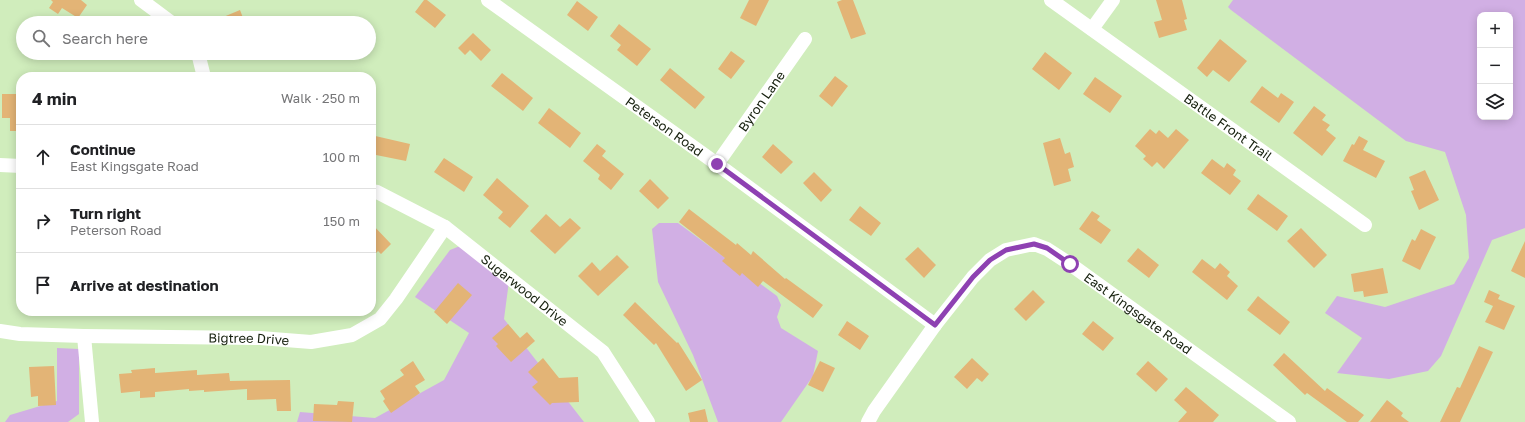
<!DOCTYPE html>
<html lang="en">
<head>
<meta charset="utf-8">
<style>
  :root { --surface:#fff; --page:#f2f2f2; --text:#202124; --muted:#757577; --line:#e0e0e0 }
  body { margin:0; font-family:"Golos Text",sans-serif; background:var(--page); color:var(--text) }
  .controls { position:absolute; right:12px; top:12px; display:grid; overflow:hidden; border-radius:8px; box-shadow:0 2px 10px #0003 }
  .controls button { width:36px; height:36px; display:grid; place-items:center; padding:0; border:0; border-bottom:1px solid var(--line); background:var(--surface); color:var(--text); font:20px sans-serif }
  .stop { position:absolute; width:12px; height:12px; margin:-9px; border:3px solid #8e41b2; border-radius:50%; background:#fff }
  .stop.end { background:#8e41b2; border-color:#fff; box-shadow:0 1px 4px #0008 }
  .list { margin:0; padding:0; list-style:none }
  h2 { display:flex; justify-content:space-between; align-items:center; height:52px; margin:0; padding:0 16px; font-size:17px }
  h2 small { font-size:13px; font-weight:400; color:var(--muted) }
  .list li { display:grid; grid-template-columns:26px 1fr auto; gap:12px; align-items:center; box-sizing:border-box; height:64px; padding:0 16px; border-top:1px solid var(--line) }
  .list b { display:block; font-size:15px; white-space:nowrap }
  .list p { margin:0; font-size:13px; white-space:nowrap; color:var(--muted) }
  .list em { font-size:13px; font-style:normal; color:var(--muted) }
  .icon { flex:none; width:22px; height:22px; fill:none; stroke:currentColor; stroke-width:2; stroke-linecap:round; stroke-linejoin:round }
  .map { position:relative; flex:none; width:1525px; height:422px; overflow:hidden }
  .search { position:absolute; background:var(--surface); box-shadow:0 2px 10px #0003; left:16px; top:16px; width:360px; height:44px; display:flex; align-items:center; gap:10px; box-sizing:border-box; padding:0 14px; border-radius:22px; color:var(--muted); font-size:15px }
  .panel { position:absolute; background:var(--surface); box-shadow:0 2px 10px #0003; left:16px; top:72px; width:360px; height:244px; border-radius:16px }
  .map>svg:first-child { display:block }
</style>
</head>
<body>
<div class="map">
<svg width="1525" height="422" viewBox="0 0 1525 422">
  <rect width="100%" height="100%" fill="#d0edbc"/>
  <path fill="#d1afe4" fill-rule="evenodd" d="M1233,0h292v228l-33,12 -51,116 -13,15 -39,8 -52,-6 25,-35 -37,-25 12,-17 48,11 69,-23 15,-26 -3,-43 -21,-63 -39,-11 -175,-131 -3,-3zM1480,15h30v102h-30z
    M659,223h19l99,73 4,9 -4,12 4,11 37,23 -5,25 -32,46h-63l-25,-67 -35,-73 -6,-53z
    M460,246l49,35 -5,38 80,103h-287l3,-10 75,6 69,-38 25,-47 -54,-36 35,-47z
    M57,348l22,1v65l-11,8h-63l5,-7 47,-14z"/>
  <path fill="#e3b476" d="M51,0h30l6,5 -9,13 -16,-10 -4,6 -9,-6 4,-6z
    M424,0h3l19,15 -11,13 -20,-16z
    M749,0h20l-13,26 -16,-8z
    M842,0h11l13,34 -15,5 -14,-37z
    M1156,0h26l5,19 -3,1 3,10 -28,8 -5,-16 8,-2z
    M577,1l21,16 -10,14 -21,-16z
    M240,10l5,13h-36z
    M619,24l32,25 -14,17 -20,-16 4,-5 -11,-9z
    M473,33l18,17 -10,11 -11,-11 -5,5 -7,-7z
    M1220,39l27,22 -18,21 -16,-12 -6,7 -10,-9z
    M731,51l14,10 -14,18 -13,-10z
    M1045,52l27,21 -13,17 -27,-21z
    M670,68l35,29 -10,12 -35,-29z
    M502,73l31,25 -10,13 -32,-25z
    M835,76l13,10 -16,21 -13,-11z
    M1095,77l27,19 -12,17 -27,-19z
    M1262,86l16,12 3,-5 13,9 -15,21 -29,-21z
    M2,94h19v37h-11v-13h-8z
    M1314,106l12,9 -4,5 8,5 -4,5 10,8 -14,18 -29,-23z
    M549,108l32,25 -11,15 -32,-25z
    M1150,129l6,5 3,-4 9,8 8,-9 13,11 -25,29 -7,-7 -5,5 -9,-8 3,-3 -11,-10z
    M371,135l39,9 -4,17 -35,-7z
    M1359,136l9,5 -5,9 22,11 -9,17 -33,-17 9,-17 2,1z
    M1060,138l5,16 5,-2 4,15 -6,2 3,12 -17,5 -11,-43z
    M597,144l9,7 -4,5 22,18 -13,16 -13,-11 2,-4 -17,-14z
    M773,144l20,18 -12,12 -19,-17z
    M444,158l29,19 -9,15 -30,-20z
    M1212,159l12,9 3,-5 9,7 -3,5 8,6 -11,14 -29,-22z
    M1425,170l14,30 -20,10 -8,-19 3,-1 -5,-13z
    M814,172l18,18 -11,12 -18,-19z
    M497,178l32,28 -19,22 -12,-10 5,-6 -20,-17z
    M650,179l19,19 -11,11 -19,-18z
    M1258,194l30,22 -11,15 -30,-22z
    M860,206l21,17 -10,13 -22,-16z
    M689,209l47,36 1,-2 14,12 2,-4 32,28 1,-1 37,27 -10,13 -50,-37 -5,6 -16,-14 -2,3 -18,-15 3,-3 -46,-36z
    M1092,211l8,5 -3,4 14,10 -10,14 -22,-15z
    M546,214l14,13 10,-9 11,10 -26,26 -25,-23z
    M371,223l20,21 -10,10 -3,-3 -7,7z
    M1301,228l26,27 -13,13 -27,-27z
    M1421,229l15,8 -16,33 -18,-9 10,-22 3,2z
    M1525,241v37l-14,-7z
    M918,247l18,18 -12,13 -19,-19z
    M1138,248l21,17 -10,13 -22,-17z
    M617,255l12,12 -31,29 -20,-20 14,-14 8,9z
    M1202,259l13,10 5,-6 10,9 -3,4 11,10 -11,14 -35,-28z
    M1383,268l5,25 -24,4 -1,-6 -9,1 -3,-18z
    M458,283l14,12 -25,29 -13,-12z
    M1033,290l12,12 -19,19 -12,-12z
    M1489,290l11,5 -2,4 17,7 -11,24 -19,-8 8,-16 -9,-4z
    M1258,296l32,26 -10,13 -33,-25z
    M635,302l42,41 1,-1 24,38 -16,11 -30,-48 -2,2 -31,-30z
    M847,321l22,15 -9,14 -22,-15z
    M1093,321l21,17 -11,13 -21,-17z
    M508,324l12,14 7,-6 8,9 -24,21 -15,-16 2,-2 -6,-6z
    M1479,346l14,6 -33,70h-20l17,-35 3,1z
    M1284,353l41,38 2,-3 37,27 -6,7h-11l-40,-29 -2,2 -32,-30z
    M543,358l16,20 19,-1 1,25 -27,1 -2,2 -18,-18 6,-5 -10,-10z
    M972,358l17,16 -7,8 -5,-4 -10,11 -13,-12z
    M413,361l12,19 -10,6 5,7 -29,20 -8,-12 2,-2 -5,-8 24,-16 -4,-5z
    M820,361l15,7 -12,24 -15,-7z
    M1148,361l20,18 -12,13 -20,-18z
    M54,366l2,39 -18,1v-10l-7,1 -2,-30z
    M155,368v5l42,-3v5l32,-2 1,8 60,-1 1,31h-14l-1,-12 -29,1v-11l-43,3v-2l-15,1v-2l-34,3v5l-15,1v-7l-19,2 -2,-19 13,-1 -1,-3z
    M1186,387l33,28 -6,7h-35l9,-10 -13,-12z
    M1387,400l16,13 -2,3 8,6h-39z
    M338,401l16,1 -2,20 -39,-1 1,-17 23,1z
    M705,409l3,13h-18l-2,-9z"/>
  <g fill="none" stroke-linecap="round" stroke-linejoin="round">
    <g stroke="#fff" stroke-width="14">
      <path d="M141,0l31,23"/>
      <path id="s1" d="M488,0l229,164 218,161"/>
      <path id="s2" d="M1051,0l314,225"/>
      <path d="M1092,29l21,-29"/>
      <path d="M198,53l6,24"/>
      <path id="s3" d="M717,164l88,-125"/>
      <path d="M0,165l21,1"/>
      <path id="s4" d="M371,191l6,1 68,35 158,125 45,70"/>
      <path id="s5" d="M0,331l20,3 64,2 176,2 51,4 41,-7 28,-16 16,-20 49,-72"/>
      <path d="M84,336l8,86"/>
      <path id="s6" d="M868,422l6,-11 61,-86 38,-48 17,-17 16,-10 28,-6 13,5 23,15 219,158"/>
    </g>
  </g>
  <g fill="none" stroke-linecap="round" stroke-linejoin="round">
    <path stroke="#8e41b2" stroke-width="5" d="M717,164l218,161 38,-48 17,-17 16,-10 28,-6 13,4 23,16"/>
  </g>
  <g text-anchor="middle" stroke-width="4" stroke-linejoin="round" paint-order="stroke">
    <g font-size="13" fill="#16200e" stroke="#ddfbc9">
      <text dy="5" stroke="none"><textPath href="#s3" startOffset="77">Byron Lane</textPath></text>
      <text dy="5" stroke="none"><textPath href="#s1" startOffset="217">Peterson Road</textPath></text>
      <text dy="5" stroke="none"><textPath href="#s2" startOffset="218">Battle Front Trail</textPath></text>
      <text dy="5" stroke="none"><textPath href="#s4" startOffset="184">Sugarwood Drive</textPath></text>
      <text dy="5" stroke="none"><textPath href="#s6" startOffset="376">East Kingsgate Road</textPath></text>
      <text dy="5" stroke="none"><textPath href="#s5" startOffset="249">Bigtree Drive</textPath></text>
    </g>
  </g>
</svg>
<div class="controls">
<button>+</button>
<button>−</button>
<button><svg class="icon" aria-label="layers" viewBox="0 0 24 24"><path d="M12 4l9 5-9 5-9-5zM3 14l9 5 9-5"/></svg></button>
</div>
<div class="stop" style="left:1070px;top:264px"></div>
<div class="stop end" style="left:717px;top:164px"></div>
<div class="search"><svg class="icon" aria-label="search" viewBox="0 0 24 24"><circle cx="10" cy="10" r="6"/><path d="M15 15l6 6"/></svg>Search here</div>
<section class="panel">
<h2>4 min<small>Walk · 250 m</small></h2>
<ul class="list">
<li><svg class="icon" aria-label="ahead" viewBox="0 0 24 24"><path d="M12 20V5M6 11l6-6 6 6"/></svg><div><b>Continue</b><p>East Kingsgate Road</p></div><em>100 m</em></li>
<li><svg class="icon" aria-label="right" viewBox="0 0 24 24"><path d="M7 20v-9h11M14 6l5 5-5 5"/></svg><div><b>Turn right</b><p>Peterson Road</p></div><em>150 m</em></li>
<li><svg class="icon" aria-label="arrive" viewBox="0 0 24 24"><path d="M6 21V4h12l-3 4 3 4H6"/></svg><div><b>Arrive at destination</b></div></li>
</ul>
</section>
</div>
</body>
</html>
